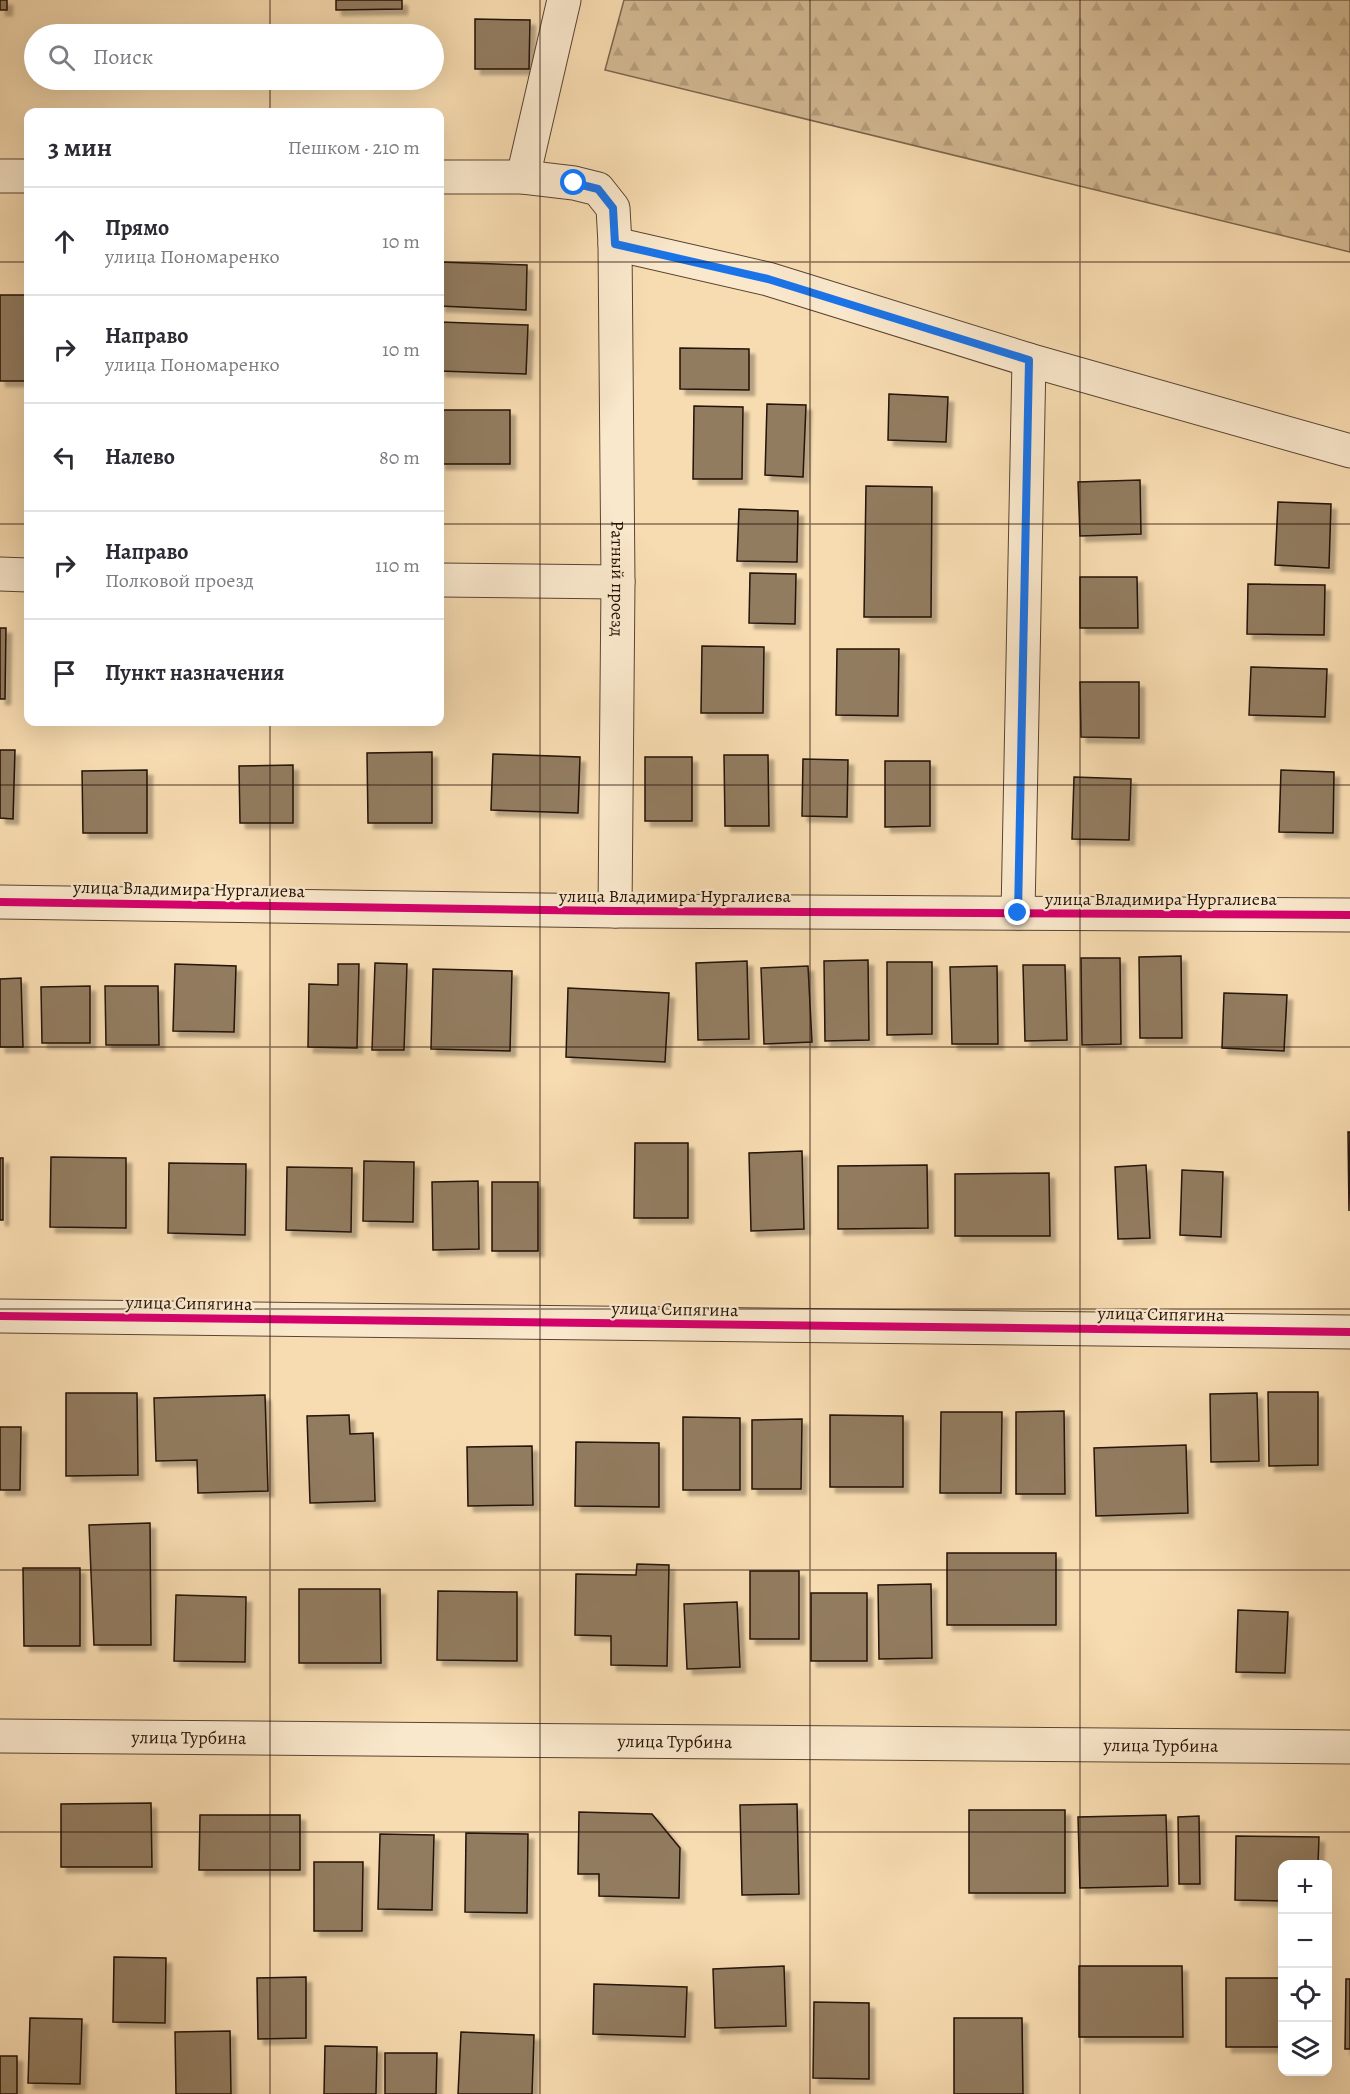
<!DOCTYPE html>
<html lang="ru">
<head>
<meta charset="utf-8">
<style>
  :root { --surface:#fff; --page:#f7f7f7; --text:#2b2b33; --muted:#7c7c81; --line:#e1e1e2 }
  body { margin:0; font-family:Alegreya,serif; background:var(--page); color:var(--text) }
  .controls { position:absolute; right:18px; bottom:18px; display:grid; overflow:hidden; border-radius:12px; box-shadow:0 6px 24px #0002 }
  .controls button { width:54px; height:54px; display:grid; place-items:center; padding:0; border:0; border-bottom:2px solid var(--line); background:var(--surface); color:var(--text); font:30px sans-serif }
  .stop { position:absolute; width:18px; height:18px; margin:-14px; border:4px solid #1a73e8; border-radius:50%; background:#fff }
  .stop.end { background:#1a73e8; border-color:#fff; box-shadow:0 2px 6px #0008 }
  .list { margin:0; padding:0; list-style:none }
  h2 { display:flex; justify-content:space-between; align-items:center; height:78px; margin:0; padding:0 24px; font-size:26px }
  h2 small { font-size:20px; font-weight:400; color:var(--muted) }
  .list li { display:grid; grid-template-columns:39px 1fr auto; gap:18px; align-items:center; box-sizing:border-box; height:108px; padding:0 24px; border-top:2px solid var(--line) }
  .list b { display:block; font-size:22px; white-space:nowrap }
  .list p { margin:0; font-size:20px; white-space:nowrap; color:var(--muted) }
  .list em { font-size:20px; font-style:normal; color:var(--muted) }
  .icon { flex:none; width:33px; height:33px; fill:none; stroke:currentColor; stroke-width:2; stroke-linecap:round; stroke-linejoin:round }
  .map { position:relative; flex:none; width:1350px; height:2094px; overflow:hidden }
  .search { position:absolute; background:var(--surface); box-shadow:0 6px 24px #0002; left:24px; top:24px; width:420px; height:66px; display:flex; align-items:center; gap:15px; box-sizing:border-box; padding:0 21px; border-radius:33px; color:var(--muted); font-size:22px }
  .panel { position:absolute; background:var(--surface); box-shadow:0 6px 24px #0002; left:24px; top:108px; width:420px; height:618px; border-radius:12px }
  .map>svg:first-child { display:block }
</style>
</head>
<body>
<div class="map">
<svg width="1350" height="2094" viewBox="0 0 1350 2094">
  <defs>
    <pattern id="forest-firs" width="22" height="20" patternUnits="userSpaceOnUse" patternTransform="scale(1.5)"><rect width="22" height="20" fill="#d4ba94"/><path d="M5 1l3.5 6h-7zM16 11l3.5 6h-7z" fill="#b69f7e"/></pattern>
    <filter id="shadow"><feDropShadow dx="5.5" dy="5.5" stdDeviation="1.5" flood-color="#0004"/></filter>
  </defs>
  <rect width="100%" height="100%" fill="#f8dcb1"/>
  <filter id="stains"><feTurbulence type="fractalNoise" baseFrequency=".00333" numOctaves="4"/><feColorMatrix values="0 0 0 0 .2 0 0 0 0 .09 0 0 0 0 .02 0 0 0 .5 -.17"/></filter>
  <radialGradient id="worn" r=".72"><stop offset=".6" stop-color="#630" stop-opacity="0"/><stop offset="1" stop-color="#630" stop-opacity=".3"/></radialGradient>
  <path fill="url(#forest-firs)" stroke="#7c664e" stroke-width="1.5" d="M624,0h726v252l-745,-182z"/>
  <path fill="#927b60" stroke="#241208" stroke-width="1.5" filter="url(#shadow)" d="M0,0h7v10h-7z
    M336,0h66v9l-66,1z
    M475,19l55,1 -1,49h-54z
    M440,262l87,3 -1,45 -86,-4z
    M0,295h28v86h-28z
    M440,322l88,3 -2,49 -86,-3z
    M680,348l69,1v41l-69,-1z
    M889,394l59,3 -2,45 -58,-2z
    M767,404l39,1 -3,72 -38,-2z
    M694,406l49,1 -1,72h-49z
    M440,410h70v54h-70z
    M1140,480l1,54 -61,2 -2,-54z
    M866,486l66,1 -1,130h-67z
    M1278,502l53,2 -2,64 -54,-3z
    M739,509l59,2 -1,51 -60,-1z
    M750,573l46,1 -1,50 -46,-1z
    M1080,577h57l1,51h-58z
    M1248,584l77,1 -1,50 -77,-1z
    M0,628h6l-1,71h-5z
    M702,646l62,1 -1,66h-62z
    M837,649h62l-1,67 -62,-1z
    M1251,667l76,2 -2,48 -76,-2z
    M1080,682h59v56l-58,-1z
    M0,750h15l-2,69 -13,-1z
    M432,752v71h-64l-1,-70z
    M493,754l87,3 -2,56 -87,-3z
    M724,755h44l1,71h-44z
    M645,757h47v64h-47z
    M803,759l45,1 -1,57 -45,-1z
    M885,761h45v65l-45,1z
    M293,765v58h-53l-1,-57z
    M147,770v63h-64l-1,-62z
    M1281,770l53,2 -1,61 -54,-1z
    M1074,777l57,2 -2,61 -57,-1z
    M1181,956l1,82h-42l-1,-81z
    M1081,958h39l1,86 -39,1z
    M868,960l1,80 -44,1 -1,-80z
    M747,961l2,78 -51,1 -2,-77z
    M887,962h45v72l-45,1z
    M375,963l32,1 -3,86h-32z
    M175,964l61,2 -2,66 -61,-1z
    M338,964h21l-2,84 -49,-1 1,-63 29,1z
    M1023,965h42l2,75 -42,1z
    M808,966l4,76 -48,2 -3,-76z
    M997,966l1,78h-46l-2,-77z
    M433,969l79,2 -2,80 -79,-2z
    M21,978l2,69h-23v-68z
    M90,986v57h-48l-1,-56z
    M105,986h53l1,59h-53z
    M568,988l101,5 -4,69 -99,-5z
    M1224,993l63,2 -3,56 -62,-3z
    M1348,1132h2l-1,79z
    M635,1143h53v75h-54z
    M802,1151l2,78 -53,2 -2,-78z
    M51,1157l75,1v70l-76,-1z
    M0,1158h3v62h-3z
    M364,1161l50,1 -1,60 -50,-1z
    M169,1163l77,1 -1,71 -77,-2z
    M927,1165l1,63 -90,1v-63z
    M1146,1165l4,73 -32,1 -3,-72z
    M287,1167l65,1 -1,64 -65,-2z
    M1182,1170l41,2 -2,65 -41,-2z
    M1049,1173l1,63h-95v-62z
    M478,1181l1,68 -46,1 -1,-68z
    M492,1182h46v69h-46z
    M1268,1392h50v73l-49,1z
    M66,1393h71l1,82 -72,1z
    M1257,1393l2,68 -48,1 -1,-68z
    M265,1395l3,96 -70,2 -1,-33 -41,1 -2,-63z
    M1064,1411l1,83h-49v-82z
    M941,1412h61l-1,81h-61z
    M349,1415l1,19 23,-1 2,68 -65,2 -3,-87z
    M830,1415l73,1v71h-73z
    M683,1417l57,1v72h-57z
    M802,1419l-1,70h-49v-69z
    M0,1427h21l-1,63h-20z
    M576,1442l83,1v64l-84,-1z
    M1186,1445l2,68 -92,3 -2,-68z
    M532,1446l1,59 -65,1 -1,-59z
    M150,1523l1,122h-57l-5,-120z
    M947,1553h109v72h-109z
    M637,1564l32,1 -2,101 -56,-1v-29l-36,-1 1,-61 60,1z
    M23,1568h57v78h-56z
    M750,1571h49v68h-49z
    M931,1584l1,74 -53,1 -1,-74z
    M299,1589h81l1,74h-82z
    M438,1591l79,1v69l-80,-1z
    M811,1593h56v68h-56z
    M176,1595l70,2 -1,65 -71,-1z
    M737,1602l3,65 -53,2 -3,-65z
    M1238,1610l50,2 -3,61 -49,-1z
    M151,1803l1,64h-91v-63z
    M797,1804l2,90 -57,1 -2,-90z
    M969,1810h96v83h-96z
    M579,1812l73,2 28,34 -1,50 -80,-2v-22h-21z
    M200,1815h100v55h-101z
    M1166,1815l2,71 -88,2 -2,-71z
    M1199,1816l1,68h-21l-1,-67z
    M466,1833l62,1 -1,79 -62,-1z
    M380,1834l54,1 -2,75 -54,-1z
    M1236,1836l83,1 -1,27h-36v37l-47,-1z
    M314,1862h49l-1,69h-48z
    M114,1957l52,1 -1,65 -52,-1z
    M784,1966l2,60 -71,2 -2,-59z
    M1079,1966h103l1,71h-104z
    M306,1977v61l-48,1 -1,-61z
    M1226,1978h56v69h-56z
    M1346,1979h4v70h-5z
    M594,1984l93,3 -2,50 -92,-3z
    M814,2002l55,1v76l-56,-1z
    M30,2018l52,1 -2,65 -52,-1z
    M954,2018h68l1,76h-69z
    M230,2031l1,63h-55l-1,-62z
    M461,2032l73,3 -2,59h-74z
    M325,2046l52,1 -1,47h-52z
    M385,2053h52l-1,41h-51z
    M0,2056h17v38h-17z"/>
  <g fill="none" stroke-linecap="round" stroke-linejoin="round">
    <g stroke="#594432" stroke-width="35">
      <g id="minor">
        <path d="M0,176h28"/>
        <path id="s1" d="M440,177h83l51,6 24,6 15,19 2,36 3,338 -3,329"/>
        <path d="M523,177l41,-177"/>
        <path d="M615,244l153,35 261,81 321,91"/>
        <path d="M0,574l28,1"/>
        <path d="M440,580l178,2"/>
        <path d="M0,902l615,9 735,4"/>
        <path d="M1018,913l11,-553"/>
        <path d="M0,1316l1350,16"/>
        <path id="s2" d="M0,1736l1350,11"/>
      </g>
    </g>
    <use href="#minor" stroke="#fae8cc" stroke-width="33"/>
    <g stroke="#fae8cc" stroke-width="11">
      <path id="cycleway" d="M0,902l615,9 735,4
        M0,1316l1350,16"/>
    </g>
    <use href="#cycleway" stroke="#d6006c" stroke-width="8"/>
  </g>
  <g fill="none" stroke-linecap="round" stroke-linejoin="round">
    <path stroke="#1a73e8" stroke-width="8" d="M574,183l24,6 15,19 2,36 153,35 261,81 -11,553"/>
  </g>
  <path fill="none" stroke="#241208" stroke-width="1.5" stroke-opacity="0.55" d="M270,0v34M540,0v2094M810,0v2094M1080,0v2094M270,80v32M0,262h28M440,262h910M0,524h28M440,524h910M270,722v1372M0,785h1350M0,1047h1350M0,1309h1350M0,1570h1350M0,1832h1350"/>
  <g text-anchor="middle" stroke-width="4.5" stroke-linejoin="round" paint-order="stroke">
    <g font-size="18" fill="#241208" stroke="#fae8cc">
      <text dy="6" stroke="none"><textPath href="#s1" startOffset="554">Ратный проезд</textPath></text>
      <text transform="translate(189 889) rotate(1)" y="6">улица Владимира Нургалиева</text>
      <text x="675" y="902">улица Владимира Нургалиева</text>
      <text x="1161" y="905">улица Владимира Нургалиева</text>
      <text transform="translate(189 1303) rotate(1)" y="6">улица Сипягина</text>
      <text transform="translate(675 1309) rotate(1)" y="6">улица Сипягина</text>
      <text transform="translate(1161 1314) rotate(1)" y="6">улица Сипягина</text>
      <text dy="6" stroke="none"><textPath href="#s2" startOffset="189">улица Турбина</textPath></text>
      <text dy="6" stroke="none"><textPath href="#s2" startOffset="675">улица Турбина</textPath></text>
      <text dy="6" stroke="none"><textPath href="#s2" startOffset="1161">улица Турбина</textPath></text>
    </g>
  </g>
  <rect width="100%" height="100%" filter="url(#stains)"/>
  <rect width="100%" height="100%" fill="url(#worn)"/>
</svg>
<div class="controls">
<button>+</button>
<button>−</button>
<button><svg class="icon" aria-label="locate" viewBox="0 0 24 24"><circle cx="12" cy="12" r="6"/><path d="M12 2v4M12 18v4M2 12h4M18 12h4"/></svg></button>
<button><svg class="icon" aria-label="layers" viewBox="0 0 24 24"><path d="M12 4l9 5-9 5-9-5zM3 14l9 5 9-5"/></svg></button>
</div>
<div class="stop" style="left:574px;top:183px"></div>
<div class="stop end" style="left:1018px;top:913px"></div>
<div class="search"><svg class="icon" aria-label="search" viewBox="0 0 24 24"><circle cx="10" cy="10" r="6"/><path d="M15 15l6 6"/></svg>Поиск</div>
<section class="panel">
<h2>3 мин<small>Пешком · 210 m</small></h2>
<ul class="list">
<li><svg class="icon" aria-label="ahead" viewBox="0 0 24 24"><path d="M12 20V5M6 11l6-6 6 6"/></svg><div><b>Прямо</b><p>улица Пономаренко</p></div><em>10 m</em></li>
<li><svg class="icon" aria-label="right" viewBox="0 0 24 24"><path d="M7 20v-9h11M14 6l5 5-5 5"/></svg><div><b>Направо</b><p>улица Пономаренко</p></div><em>10 m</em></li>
<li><svg class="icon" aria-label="left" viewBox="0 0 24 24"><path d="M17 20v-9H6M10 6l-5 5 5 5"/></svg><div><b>Налево</b></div><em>80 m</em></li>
<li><svg class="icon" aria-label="right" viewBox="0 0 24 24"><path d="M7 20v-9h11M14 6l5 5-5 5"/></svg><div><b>Направо</b><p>Полковой проезд</p></div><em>110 m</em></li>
<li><svg class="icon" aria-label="arrive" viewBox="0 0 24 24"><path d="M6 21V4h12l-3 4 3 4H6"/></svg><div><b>Пункт назначения</b></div></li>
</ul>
</section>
</div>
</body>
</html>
